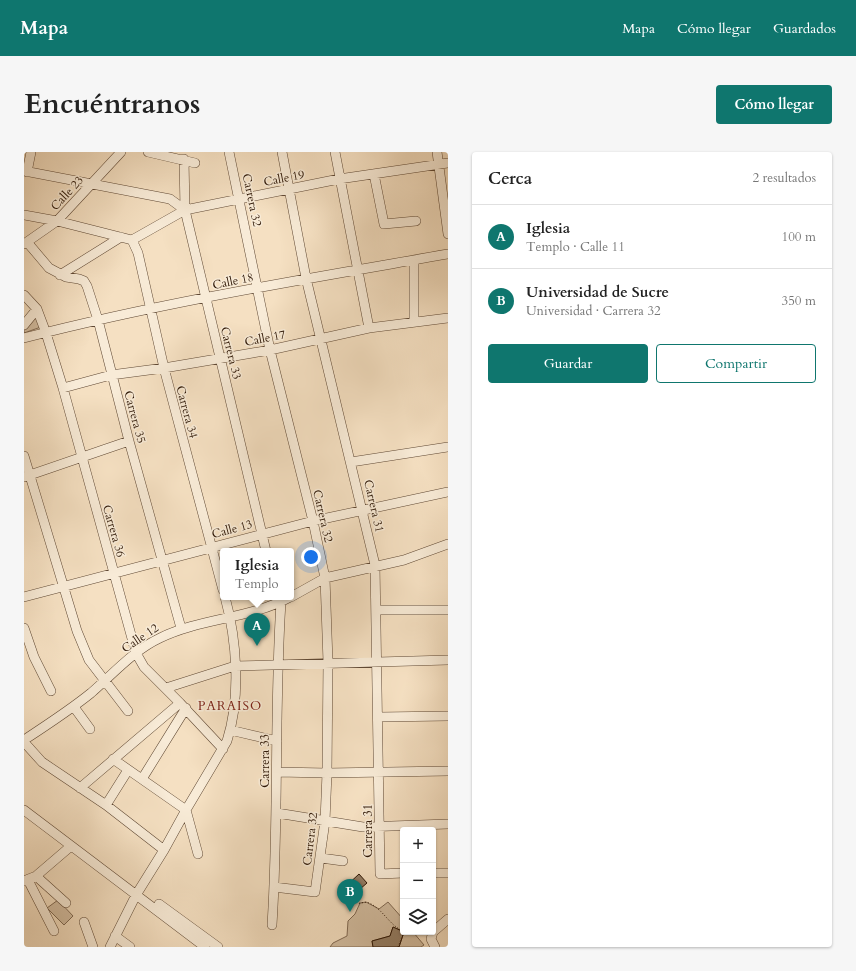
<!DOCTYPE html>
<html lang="es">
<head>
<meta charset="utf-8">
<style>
  :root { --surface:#fff; --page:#f6f6f6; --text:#222; --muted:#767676; --line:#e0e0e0; --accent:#0f766e }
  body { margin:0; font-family:Cardo,serif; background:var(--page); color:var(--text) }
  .controls { position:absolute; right:12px; bottom:12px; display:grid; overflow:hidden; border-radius:4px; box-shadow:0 1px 3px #0004 }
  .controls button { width:36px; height:36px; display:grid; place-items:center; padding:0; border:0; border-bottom:1px solid var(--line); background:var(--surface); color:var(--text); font:20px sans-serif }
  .you { position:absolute; left:287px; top:405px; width:14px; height:14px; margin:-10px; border:3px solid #fff; border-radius:50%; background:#1a73e8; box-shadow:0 0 0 6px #1a73e833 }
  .badge { display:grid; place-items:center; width:26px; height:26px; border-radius:50%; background:var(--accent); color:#fff; font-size:13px; font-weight:700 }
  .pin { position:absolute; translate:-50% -33px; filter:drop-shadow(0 1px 2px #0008) }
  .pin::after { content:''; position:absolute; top:21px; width:14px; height:12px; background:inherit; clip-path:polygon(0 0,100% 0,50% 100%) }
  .popup { position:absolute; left:196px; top:396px; width:74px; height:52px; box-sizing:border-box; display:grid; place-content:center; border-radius:4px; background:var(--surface); filter:drop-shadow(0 1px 3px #0005); font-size:13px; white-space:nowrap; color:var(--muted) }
  .popup b { font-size:15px; color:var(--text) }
  .popup::after { content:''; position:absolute; left:50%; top:100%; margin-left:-8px; border:8px solid transparent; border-top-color:var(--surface) }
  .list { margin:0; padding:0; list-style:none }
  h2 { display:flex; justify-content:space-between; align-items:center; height:52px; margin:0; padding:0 16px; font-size:17px }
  h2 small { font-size:13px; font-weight:400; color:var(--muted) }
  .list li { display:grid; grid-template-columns:26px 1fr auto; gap:12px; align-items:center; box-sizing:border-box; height:64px; padding:0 16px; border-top:1px solid var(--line) }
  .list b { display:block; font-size:15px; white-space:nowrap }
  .list p { margin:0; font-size:13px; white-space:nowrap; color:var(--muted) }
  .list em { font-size:13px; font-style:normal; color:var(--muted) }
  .actions { display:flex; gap:8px; padding:12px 16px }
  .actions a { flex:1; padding:9px 0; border:1px solid var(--accent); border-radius:4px; text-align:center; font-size:14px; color:var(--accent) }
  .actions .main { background:var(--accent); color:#fff }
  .icon { flex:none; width:22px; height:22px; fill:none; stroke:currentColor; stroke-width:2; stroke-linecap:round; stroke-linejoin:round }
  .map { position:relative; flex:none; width:424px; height:795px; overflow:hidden; border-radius:4px }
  header { display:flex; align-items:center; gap:24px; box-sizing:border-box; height:56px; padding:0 20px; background:var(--accent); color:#fff }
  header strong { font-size:19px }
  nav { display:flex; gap:22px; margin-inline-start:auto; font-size:14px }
  .intro { display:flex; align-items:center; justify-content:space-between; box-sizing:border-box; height:96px; padding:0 24px }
  h1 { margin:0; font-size:28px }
  .button { padding:10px 18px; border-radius:4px; background:var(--accent); color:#fff; font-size:14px; font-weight:700 }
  main { display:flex; gap:24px; padding:0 24px }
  aside { flex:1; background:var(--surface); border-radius:4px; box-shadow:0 1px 3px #0004 }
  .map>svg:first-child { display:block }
</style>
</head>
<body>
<header>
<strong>Mapa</strong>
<nav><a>Mapa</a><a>Cómo llegar</a><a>Guardados</a></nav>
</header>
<div class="intro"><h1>Encuéntranos</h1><a class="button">Cómo llegar</a></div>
<main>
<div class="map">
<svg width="424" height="795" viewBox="0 0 424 795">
  <rect width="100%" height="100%" fill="#f5e0c2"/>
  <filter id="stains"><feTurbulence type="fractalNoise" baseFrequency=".005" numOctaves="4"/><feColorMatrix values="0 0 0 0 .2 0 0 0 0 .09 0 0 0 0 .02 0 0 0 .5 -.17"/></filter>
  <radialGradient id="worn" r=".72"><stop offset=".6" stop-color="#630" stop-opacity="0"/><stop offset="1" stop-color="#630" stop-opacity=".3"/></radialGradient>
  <path fill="#d3bea2" stroke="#806a54" d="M12,162l5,13 -17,6v-3z
    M34,748l15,16 -9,9 -17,-17z
    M342,750l13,7 9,-7 15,17v12l-10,-4 -3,9 -18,5 1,6h-43l3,-4 14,-7 1,-15 7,-7 5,-11z
    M380,780h9l11,13 -3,2h-22z"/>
  <path fill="#957f67" stroke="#2d1605" d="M335,722l8,9 -15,13 -8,-8z
    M369,775l11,5 -5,15h-26l-1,-6 18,-5z"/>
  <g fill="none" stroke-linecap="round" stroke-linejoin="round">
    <g stroke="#5f4834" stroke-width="10">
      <path id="minor" d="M124,0l47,11
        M205,0l41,198 43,171 12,57 3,84 -1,111 -2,48 -10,71 -41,-5
        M258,0l24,126 69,287 5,309 23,-1
        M311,0l34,176
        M413,0l11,82
        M160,7l1,51 81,341
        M0,19l146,28 15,11
        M3,20l4,-20
        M350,22l10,50 32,-3
        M0,63l33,6 75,19
        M108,88l6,13 26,115 59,222
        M108,88l53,-30 154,-31 109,-16
        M3,90l22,26 17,9 13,2 5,2 3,5 11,34 31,121 52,187
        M0,92l33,-23 64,-69
        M36,123l61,-38
        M0,143l13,14 9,24 17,55 73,265 8,14 36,36 43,46
        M390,170v-62
        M0,173l13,-16
        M0,186c140,-36 282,-59 424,-84
        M39,236l48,-13 53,-7 106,-18 99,-22 79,-10
        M0,304l53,175 12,29 39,51
        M327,310l97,-15
        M0,325l105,-36
        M0,445l289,-76 135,-29
        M267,445l34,-19 79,-18 44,-16
        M353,458h71
        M0,476l10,29 17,34
        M142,536l69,-22 213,-6
        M50,555l16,22
        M355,565l69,-1
        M206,578l47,11
        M0,588c23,-15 46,-30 67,-47 22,-19 43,-43 69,-55 41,-20 90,-19 130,-41
        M0,590l18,20 64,43 58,45
        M89,607l73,51 12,44
        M253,620l50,1 121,-2
        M118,627l44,-71
        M56,636l100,-85
        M82,653l22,-35
        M0,658l181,137
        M253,661l86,14 85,-3
        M297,706l22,3
        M409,721h15
        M12,724l30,27
        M4,728l26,51
        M0,729l12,-5 35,-30
        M135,752l59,43
        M60,770l9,25
        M248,773c7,-108 2,-215 9,-323l-1,-5
        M91,784l15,11
        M86,795l26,-52 28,-45 22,-40 41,-69c14,-44 10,-100 -2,-144
        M411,795l-4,-8 2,-7 15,-13"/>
    </g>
    <path stroke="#2d1605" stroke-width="1" stroke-dasharray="1 2" stroke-linecap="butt" d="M328,746l5,5c4,1 8,-2 12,0 14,6 20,22 34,28
      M374,795l6,-15"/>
    <use href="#minor" stroke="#f8ebd7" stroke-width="9"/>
  </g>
  <g text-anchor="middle" stroke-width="3" stroke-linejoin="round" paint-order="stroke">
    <g font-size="12" fill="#2d1605" stroke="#f8ebd7">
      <text transform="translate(260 26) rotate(-11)" y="4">Calle 19</text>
      <text transform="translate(43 41) rotate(-47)" y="4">Calle 23</text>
      <text transform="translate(228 48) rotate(78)" y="4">Carrera 32</text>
      <text transform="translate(209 129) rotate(-12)" y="4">Calle 18</text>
      <text transform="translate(241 186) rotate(-11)" y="4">Calle 17</text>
      <text transform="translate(207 201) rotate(76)" y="4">Carrera 33</text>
      <text transform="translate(163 260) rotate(75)" y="4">Carrera 34</text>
      <text transform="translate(111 265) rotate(75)" y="4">Carrera 35</text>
      <text transform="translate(350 354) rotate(77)" y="4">Carrera 31</text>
      <text transform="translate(299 364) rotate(77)" y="4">Carrera 32</text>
      <text transform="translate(208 377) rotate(-15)" y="4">Calle 13</text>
      <text transform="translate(90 379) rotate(74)" y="4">Carrera 36</text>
      <text transform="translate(116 486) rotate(-34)" y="4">Calle 12</text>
      <text transform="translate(241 609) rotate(-90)" y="4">Carrera 33</text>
      <text transform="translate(344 679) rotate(-90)" y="4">Carrera 31</text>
      <text transform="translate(286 687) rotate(-83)" y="4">Carrera 32</text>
    </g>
    <g font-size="13" letter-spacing="1" fill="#7a1f14" stroke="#f8ebd7">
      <text x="206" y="558">PARAISO</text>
    </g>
  </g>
  <rect width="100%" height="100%" filter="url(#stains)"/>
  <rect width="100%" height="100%" fill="url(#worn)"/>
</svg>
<div class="controls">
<button>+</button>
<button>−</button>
<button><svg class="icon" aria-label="layers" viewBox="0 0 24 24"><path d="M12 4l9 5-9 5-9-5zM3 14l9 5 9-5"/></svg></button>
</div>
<div class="you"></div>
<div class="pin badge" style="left:233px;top:494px">A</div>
<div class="popup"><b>Iglesia</b>Templo</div>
<div class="pin badge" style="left:326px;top:760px">B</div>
</div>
<aside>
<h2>Cerca<small>2 resultados</small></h2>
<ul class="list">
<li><span class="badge">A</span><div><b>Iglesia</b><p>Templo · Calle 11</p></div><em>100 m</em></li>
<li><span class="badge">B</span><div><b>Universidad de Sucre</b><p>Universidad · Carrera 32</p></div><em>350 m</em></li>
</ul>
<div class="actions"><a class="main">Guardar</a><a>Compartir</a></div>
</aside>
</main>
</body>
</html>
